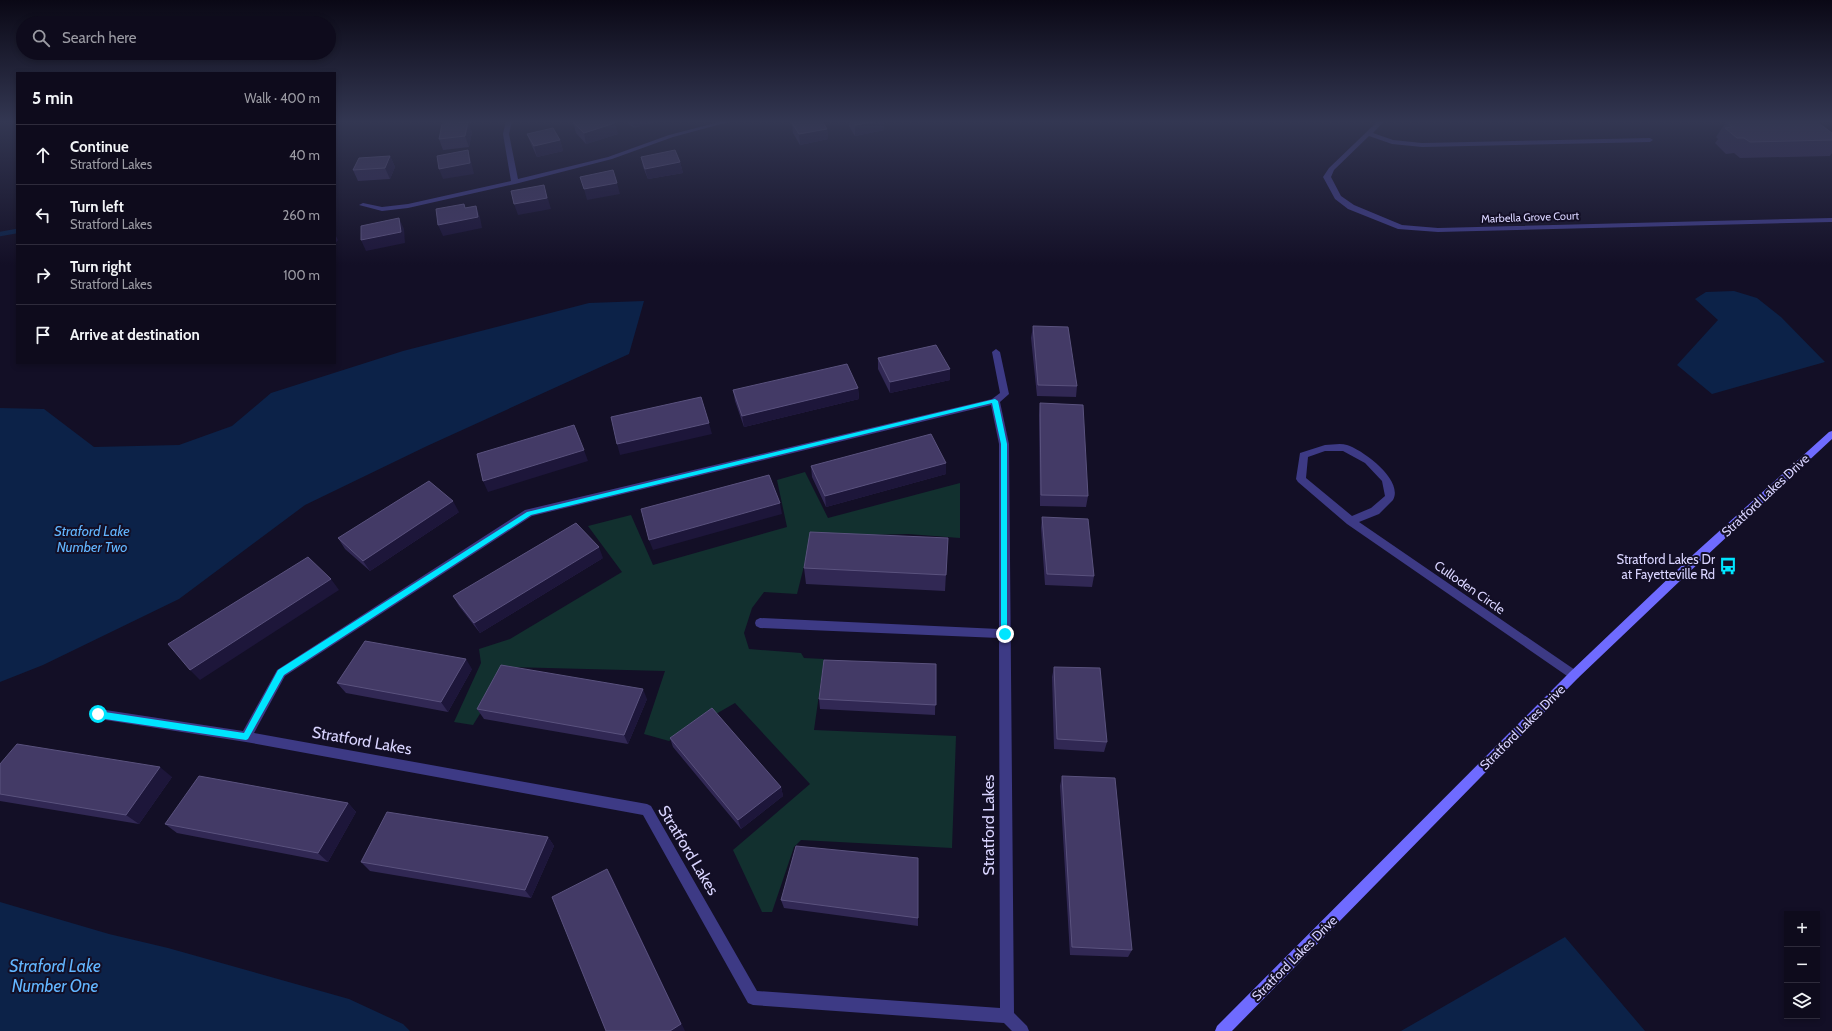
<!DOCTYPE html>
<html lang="en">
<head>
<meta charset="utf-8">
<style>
  :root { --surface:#0e0b1c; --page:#171425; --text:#f1f3f6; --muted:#9b9ba3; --line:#2e2b3b }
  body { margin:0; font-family:Cabin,sans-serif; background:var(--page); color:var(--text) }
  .controls { position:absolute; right:12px; bottom:12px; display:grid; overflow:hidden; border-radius:0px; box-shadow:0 2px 6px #0003 }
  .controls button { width:36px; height:36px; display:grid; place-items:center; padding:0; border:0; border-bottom:1px solid var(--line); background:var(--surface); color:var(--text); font:20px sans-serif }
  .stop { position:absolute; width:12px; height:12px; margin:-9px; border:3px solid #00e5ff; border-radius:50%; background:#fff }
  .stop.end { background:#00e5ff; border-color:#fff; box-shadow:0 1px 4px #0008 }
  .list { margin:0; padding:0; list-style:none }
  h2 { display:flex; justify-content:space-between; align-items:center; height:52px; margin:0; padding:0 16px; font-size:17px }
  h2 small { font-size:13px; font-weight:400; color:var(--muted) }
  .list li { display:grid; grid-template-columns:26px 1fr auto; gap:12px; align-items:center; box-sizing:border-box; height:60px; padding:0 16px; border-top:1px solid var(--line) }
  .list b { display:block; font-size:15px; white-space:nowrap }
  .list p { margin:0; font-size:13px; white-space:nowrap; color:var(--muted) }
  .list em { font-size:13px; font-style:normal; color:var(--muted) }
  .icon { flex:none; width:22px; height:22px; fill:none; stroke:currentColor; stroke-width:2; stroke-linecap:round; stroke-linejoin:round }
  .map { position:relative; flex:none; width:1832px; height:1031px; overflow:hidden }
  .search { position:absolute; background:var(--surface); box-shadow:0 2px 6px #0003; left:16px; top:16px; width:320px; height:44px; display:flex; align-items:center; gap:10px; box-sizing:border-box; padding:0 14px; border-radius:22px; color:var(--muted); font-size:15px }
  .panel { position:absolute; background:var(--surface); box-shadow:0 2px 6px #0003; left:16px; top:72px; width:320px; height:292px; border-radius:0px }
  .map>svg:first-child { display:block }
</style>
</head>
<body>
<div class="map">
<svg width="1832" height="1031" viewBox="0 0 1832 1031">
  <rect width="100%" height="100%" fill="#130f26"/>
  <path fill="#12302f" d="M805,472l23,46 132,-35v55l-52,-4 -43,1 -57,15 -11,44 -33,-2 -12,16 -8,25 5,16 52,4 3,5 20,1 -10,71 142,6 -4,112 -151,-8 -7,7 -22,65h-10l-29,-62 77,-66 -75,-81 -66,38 -25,-7 21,-63 -156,-4 -36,58 -19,-3 27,-59 -2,-14 31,-10 112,-67 -34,-46 43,-11 22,50 134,-38 -10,-47z"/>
  <path fill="#0c2248" d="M1734,291l23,7 24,19 44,45 -113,32 -35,-29 41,-45 -23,-21 11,-7z
    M644,301l-15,53 -202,92 -122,59 -126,94 -136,66 -43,17v-274l44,1 50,38 85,-2 53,-19 39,-33 132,-42 186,-48z
    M0,902l109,32 59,14 181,51 54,25 7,7h-410z
    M1565,937l80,94h-244z"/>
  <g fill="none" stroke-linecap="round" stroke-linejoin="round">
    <path stroke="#0c2248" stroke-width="4.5" d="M0,234l17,-3"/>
    <path fill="#3d3a85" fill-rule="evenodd" d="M506,121h6l-3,13 9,45 90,-22 61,-22 54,-14h9l-59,16 -61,22 -97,25 -107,24 -26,3 -23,-6 4,-2 19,4 26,-3 103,-23 -8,-47z
      M1378,121h6l-11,12 20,7 29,3 228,-5 3,2 -3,2 -228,5 -30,-3 -23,-8 -35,34 -3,7 10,19 13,9 48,20 36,3 394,-10v4l-394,10 -40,-3 -50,-20 -13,-10 -12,-22 6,-9z
      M996,349l4,3 9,42 -9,8 9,42 5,569 13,13 2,5h-17l-8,-8 -251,-18 -5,-2 -105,-188 -397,-73 -147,-23 -4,-1 -2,-4 2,-4 4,-1 144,22 34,-61 248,-160 467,-111 8,-6 -8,-41zM991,405l8,39v185l-239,-11 -4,2 -1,3 1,3 4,2 239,10 1,370 -243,-17 -106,-185 -4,-2 -393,-71 31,-57 247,-160z
      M1325,445c7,0 15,-2 22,0 16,5 57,35 46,55l-14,14 -20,8 219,150 2,3 -2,3 -4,2 -4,-2 -223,-154 -49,-42 -2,-3 4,-26zM1325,451h18l22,12 17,18 3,15 -14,12 -19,8 -46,-38 2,-21z"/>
    <path fill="#6f6bff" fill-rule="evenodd" d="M1832,431v8l-129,120 -125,119 -346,353h-17l2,-5 353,-354 125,-119 134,-121z"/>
  </g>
  <path fill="#312854" d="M443,121h30l-1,2h-4l4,9 -3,15 -26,3 -4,-11 5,-15z
    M625,121h33l-24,7z
    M849,121h35v9l-29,6 -6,-10z
    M573,122l45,12 -32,10 -10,-11z
    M1726,122l106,11v20l-2,3 -90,2 -6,-5 -8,1 -11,-11 3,-4 -2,-2z
    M792,123l35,6 1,10 -28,6 -7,-12z
    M527,134l33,6 3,11 -26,6 -6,-13z
    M390,156l5,11 -5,12 -32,2 -5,-11z
    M641,157l39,5 3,11 -35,6 -5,-12z
    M1033,326l44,60 -1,11 -39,-1 -6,-58z
    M878,358l72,22 -60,13 -12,-24z
    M858,388l1,11 -115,28 -9,-26 -2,-11z
    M1040,403l48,93 -2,11 -46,-1 -1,-91z
    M946,463v11l-120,33 -14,-30 -1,-11z
    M459,512l-89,59 -25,-22 -7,-11z
    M1042,517l52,59 -2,11 -47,-2 -4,-57z
    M948,538l-3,53 -139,-7 -2,-16z
    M603,558l-123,75 -21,-27 -6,-10z
    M936,664l-1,51 -115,-6 -1,-10z
    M1054,667l53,75 -3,10 -50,-3 -2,-72z
    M472,669l-24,43 -102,-19 -9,-10z
    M647,699l-19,45 -144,-25 -7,-10z
    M670,738l111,49 2,9 -42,33 -68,-82z
    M0,764l172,13 -33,47 -139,-23z
    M1062,776l70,174 -4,7 -58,-2 -10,-169z
    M348,803l8,9 -28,50 -151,-29 -12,-9z
    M548,837l6,9 -23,52 -161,-27 -9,-9z
    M918,858v68l-134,-18 -3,-8z"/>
  <path fill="#1d163a" d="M632,121h26l-24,7z
    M879,121h5v9l-29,6v-11z
    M468,122l4,10 -3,15 -4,-11z
    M615,123l3,11 -32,10 -2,-11z
    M827,129l1,10 -28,6 -1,-11z
    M560,140l3,11 -26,6 -3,-11z
    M468,150l3,11 3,13 -31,5 -4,-10z
    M390,156l5,11 -5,12 -5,-11z
    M680,162l3,11 -35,6 -3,-10z
    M617,183l3,11 -33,6 -3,-11z
    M544,185l7,24 -33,6 -4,-11z
    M464,204l4,10 8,-8 4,11 2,11 -39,8 -5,-11 27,-17z
    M399,218l5,11 1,14 -39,8 -5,-11z
    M335,234l3,6 -3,4z
    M950,369v11l-60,13v-11z
    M858,388l1,11 -115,28 -2,-11z
    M709,423l3,11 -92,21 -3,-11z
    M584,450l4,11 -100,31 -5,-11z
    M946,463v11l-120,33 -1,-11z
    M453,501l6,11 -89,59 -7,-10z
    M780,503l2,11 -129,36 -4,-10z
    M599,547l4,11 -123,75 -6,-10z
    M331,579l8,11 -139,90 -10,-10z
    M466,659l6,10 -24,43 -7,-10z
    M643,689l4,10 -19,45 -4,-9z
    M160,767l12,10 -33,47 -13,-9z
    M781,787l2,9 -42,33 -3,-9z
    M348,803l8,9 -28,50 -10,-9z
    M548,837l6,9 -23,52 -6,-8z
    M607,869l5,8 73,154h-15z"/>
  <path fill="#433a66" stroke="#5a527e" d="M578,121h34l3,2 -31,10 -11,-11z
    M803,121h19l5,8 -28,5 -7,-11z
    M852,121h27l-24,4z
    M1760,121h56l16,12v7l-82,2 -6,-4h-7l-12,-10 7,-1 -6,-5z
    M468,122l-3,14 -26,3 3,-15z
    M553,128l7,12 -26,6 -7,-12z
    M468,150l2,13 -31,6 -2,-13z
    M675,150l5,12 -35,7 -4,-12z
    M390,156l-5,12 -32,2 6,-12z
    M613,170l4,13 -33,6 -4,-12z
    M544,185l3,13 -33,6 -3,-13z
    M464,204l1,4 11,-2 2,11 -40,8 -2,-16z
    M399,218l2,14 -40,8v-14z
    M1033,326l35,1 9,59 -39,-1z
    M936,345l14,24 -60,13 -12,-24z
    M847,364l11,24 -116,28 -9,-26z
    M701,397l8,26 -92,21 -6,-27z
    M1040,403l43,2 5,91 -47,-1z
    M574,425l10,25 -101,31 -6,-27z
    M931,434l15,29 -121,33 -14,-30z
    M769,475l11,28 -131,37 -8,-31z
    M429,481l24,20 -90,60 -25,-23z
    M1042,517l46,2 6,57 -47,-2z
    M576,523l23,24 -125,76 -21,-27z
    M810,532l138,6 -2,37 -142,-7z
    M308,557l23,22 -141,91 -22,-26z
    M365,641l101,18 -25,43 -104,-19z
    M824,660l112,4v41l-117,-6z
    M501,665l142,24 -19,46 -147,-26z
    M1054,667l46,1 7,74 -50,-3z
    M712,708l69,79 -43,33 -68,-82z
    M17,744l143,23 -34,48 -126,-21v-30z
    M199,776l149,27 -30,50 -153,-29z
    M1062,776l53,2 17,172 -60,-3z
    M387,812l161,25 -23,53 -164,-28z
    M796,846l122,12v60l-137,-18z
    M607,869l74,155 -11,7h-64l-54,-134z"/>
  <linearGradient id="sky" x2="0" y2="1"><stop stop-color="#0a0815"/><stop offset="0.46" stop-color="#333752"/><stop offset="1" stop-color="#333752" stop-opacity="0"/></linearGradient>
  <rect width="1832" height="265" fill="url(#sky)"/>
  <path fill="#00e5ff" d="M995,399l3,2 9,43v192l-2,1 -4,-3v-190l-9,-41 -461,112 -247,160 -36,64 -2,1 -148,-22 -3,-4 3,-3 146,22 34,-63 249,-158z"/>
  <defs>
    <g id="bus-bare" transform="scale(1.38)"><path d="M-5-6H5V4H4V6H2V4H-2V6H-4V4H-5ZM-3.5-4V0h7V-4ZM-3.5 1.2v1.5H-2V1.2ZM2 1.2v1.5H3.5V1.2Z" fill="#00e5ff" stroke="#130f26" stroke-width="2.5" paint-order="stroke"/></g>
  </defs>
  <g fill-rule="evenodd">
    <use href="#bus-bare" x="1728" y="566"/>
  </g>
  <g text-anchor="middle" stroke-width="4" stroke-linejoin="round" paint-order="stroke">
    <g font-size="11" fill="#d9d4ff" stroke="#130f26">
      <text transform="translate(1530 217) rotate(-2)" y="4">Marbella Grove Court</text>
    </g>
    <g font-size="13" fill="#d9d4ff" stroke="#130f26">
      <text transform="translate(1765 495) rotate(-43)" y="5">Stratford Lakes Drive</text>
      <text transform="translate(1470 587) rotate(35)" y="5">Culloden Circle</text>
      <text transform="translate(1522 727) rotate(-45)" y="5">Stratford Lakes Drive</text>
      <text transform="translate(1294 958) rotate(-45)" y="5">Stratford Lakes Drive</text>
    </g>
    <g font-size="13" fill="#d9d4ff" stroke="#130f26" text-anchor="end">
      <text x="1715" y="564">Stratford Lakes Dr<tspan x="1715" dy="15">at Fayetteville Rd</tspan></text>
    </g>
    <g font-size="14" font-style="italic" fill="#62b6ff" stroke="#130f26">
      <text x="92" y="536">Straford Lake<tspan x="92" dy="16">Number Two</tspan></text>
    </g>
    <g font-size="16" fill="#d9d4ff" stroke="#130f26">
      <text transform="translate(362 740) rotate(10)" y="6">Stratford Lakes</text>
      <text transform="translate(988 825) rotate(-90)" y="6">Stratford Lakes</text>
      <text transform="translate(689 850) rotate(59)" y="6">Stratford Lakes</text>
    </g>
    <g font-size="17" font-style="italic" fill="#62b6ff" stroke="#130f26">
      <text x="55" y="972">Straford Lake<tspan x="55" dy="20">Number One</tspan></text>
    </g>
  </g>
</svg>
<div class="controls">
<button>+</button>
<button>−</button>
<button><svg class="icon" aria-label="layers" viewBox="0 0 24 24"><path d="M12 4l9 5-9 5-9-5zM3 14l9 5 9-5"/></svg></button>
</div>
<div class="stop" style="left:98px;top:714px"></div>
<div class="stop end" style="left:1005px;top:634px"></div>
<div class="search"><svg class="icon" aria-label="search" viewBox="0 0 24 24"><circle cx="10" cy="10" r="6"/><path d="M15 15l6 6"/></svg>Search here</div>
<section class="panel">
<h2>5 min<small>Walk · 400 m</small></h2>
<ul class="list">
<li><svg class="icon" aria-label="ahead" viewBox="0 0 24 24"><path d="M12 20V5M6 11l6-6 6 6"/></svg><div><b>Continue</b><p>Stratford Lakes</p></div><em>40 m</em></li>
<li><svg class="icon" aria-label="left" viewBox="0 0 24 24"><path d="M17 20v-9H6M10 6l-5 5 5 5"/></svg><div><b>Turn left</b><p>Stratford Lakes</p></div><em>260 m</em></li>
<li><svg class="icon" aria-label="right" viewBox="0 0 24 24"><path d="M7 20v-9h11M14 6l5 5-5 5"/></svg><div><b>Turn right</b><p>Stratford Lakes</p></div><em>100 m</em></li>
<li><svg class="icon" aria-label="arrive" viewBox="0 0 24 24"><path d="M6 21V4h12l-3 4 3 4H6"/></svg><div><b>Arrive at destination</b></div></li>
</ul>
</section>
</div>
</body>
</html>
